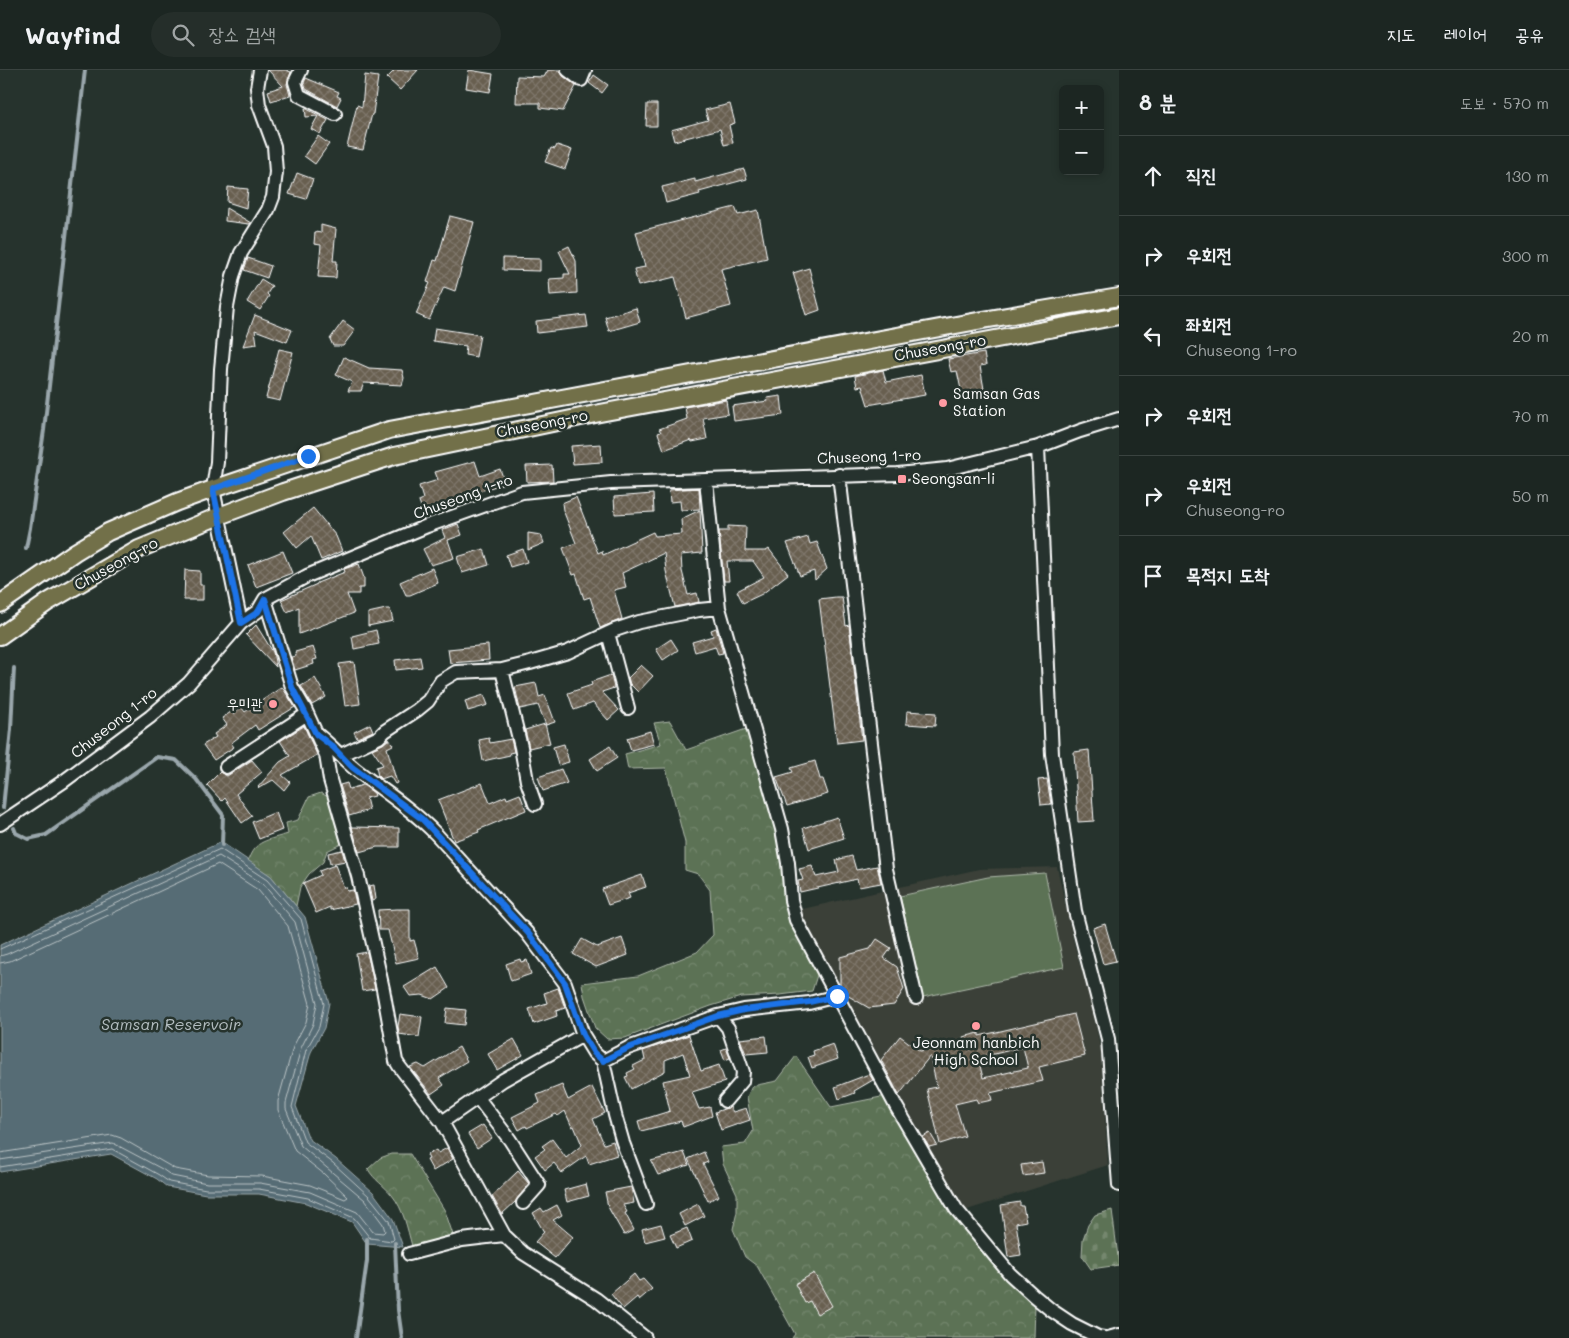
<!DOCTYPE html>
<html lang="ko">
<head>
<meta charset="utf-8">
<style>
  :root { --surface:#1c2622; --page:#252e2a; --text:#f1f3f6; --muted:#a0a5a5; --line:#3a4340 }
  body { margin:0; font-family:Mali,"Poor Story",sans-serif; background:var(--page); color:var(--text) }
  .controls { position:absolute; right:15px; top:15px; display:grid; overflow:hidden; border-radius:8px; box-shadow:0 2px 8px #0003 }
  .controls button { width:45px; height:45px; display:grid; place-items:center; padding:0; border:0; border-bottom:1px solid var(--line); background:var(--surface); color:var(--text); font:25px sans-serif }
  .stop { position:absolute; width:15px; height:15px; margin:-11px; border:4px solid #1a73e8; border-radius:50%; background:#fff }
  .stop.end { background:#1a73e8; border-color:#fff; box-shadow:0 1px 5px #0008 }
  .list { margin:0; padding:0; list-style:none }
  h2 { display:flex; justify-content:space-between; align-items:center; height:65px; margin:0; padding:0 20px; font-size:21px }
  h2 small { font-size:16px; font-weight:400; color:var(--muted) }
  .list li { display:grid; grid-template-columns:32px 1fr auto; gap:15px; align-items:center; box-sizing:border-box; height:80px; padding:0 20px; border-top:1px solid var(--line) }
  .list b { display:block; font-size:19px; white-space:nowrap }
  .list p { margin:0; font-size:16px; white-space:nowrap; color:var(--muted) }
  .list em { font-size:16px; font-style:normal; color:var(--muted) }
  .icon { flex:none; width:28px; height:28px; fill:none; stroke:currentColor; stroke-width:2; stroke-linecap:round; stroke-linejoin:round }
  .map { position:relative; flex:none; width:1119px; height:1268px; overflow:hidden }
  header { display:flex; align-items:center; gap:30px; box-sizing:border-box; height:70px; padding:0 25px; background:var(--surface); border-bottom:1px solid var(--line) }
  header strong { font-size:24px }
  nav { display:flex; gap:28px; margin-inline-start:auto; font-size:18px }
  .search { width:350px; height:45px; background:var(--page); display:flex; align-items:center; gap:12px; box-sizing:border-box; padding:0 18px; border-radius:28px; color:var(--muted); font-size:19px }
  main { display:flex }
  aside { flex:1; background:var(--surface) }
  .map>svg:first-child { display:block }
</style>
</head>
<body>
<header>
<strong>Wayfind</strong>
<div class="search"><svg class="icon" aria-label="search" viewBox="0 0 24 24"><circle cx="10" cy="10" r="6"/><path d="M15 15l6 6"/></svg>장소 검색</div>
<nav><a>지도</a><a>레이어</a><a>공유</a></nav>
</header>
<main>
<div class="map">
<svg width="1119" height="1268" viewBox="0 0 1119 1268">
  <defs>
    <pattern id="forest-crowns" width="20" height="18" patternUnits="userSpaceOnUse" patternTransform="scale(1.25)"><rect width="20" height="18" fill="#5c7255"/><path d="M2 6a3 3 0 1 1 6 0M12 15a3 3 0 1 1 6 0" fill="none" stroke="#74876e"/></pattern>
    <pattern id="cemetery-stones" width="16" height="16" patternUnits="userSpaceOnUse" patternTransform="scale(1.25)"><rect width="16" height="16" fill="#5c7255"/><path d="M2 7V4a2 2 0 0 1 4 0v3zM10 15v-3a2 2 0 0 1 4 0v3z" fill="#74876e"/></pattern>
    <pattern id="building-cross-hatch" width="8" height="8" patternUnits="userSpaceOnUse" patternTransform="scale(1.25)"><rect width="8" height="8" fill="#675e50"/><path d="M0 0l8 8M0 8l8-8" fill="none" stroke="#7e766a"/></pattern>
  </defs>
  <rect width="100%" height="100%" fill="#26332d"/>
  <filter id="ink" filterUnits="userSpaceOnUse"><feTurbulence type="fractalNoise" baseFrequency=".02" numOctaves="2"/><feDisplacementMap in="SourceGraphic" scale="10" xChannelSelector="R" yChannelSelector="G"/><feConvolveMatrix kernelMatrix="1 2 1 2 8 2 1 2 1" color-interpolation-filters="sRGB"/></filter>
  <g filter="url(#ink)">
    <path fill="#3a4038" d="M1057,797l18,80 16,54 10,50 7,114 -144,46 -30,-45 -136,-256 181,-41z"/>
    <path fill="url(#forest-crowns)" stroke="#aeb8aa" d="M670,651l16,29 63,-22 28,100 10,74 32,67 -7,22 -32,4 -39,2 -30,9 -86,32 -18,1 -12,-11 -11,-32 -2,-13 56,-7 59,-24 16,-17 -3,-45 -12,-16 -13,-4v-27l-19,-75 -38,1 -3,-15 36,-10 -7,-21z
      M321,723l7,4 13,47 -14,7 -4,11 -14,12 -9,13 -4,19 -25,-30 -23,-15c6,-21 21,-21 40,-27l-2,-11 12,-3 11,-23z
      M796,986l35,51 55,-11 29,50 120,159 -1,33h-242l3,-4 -38,-68 -12,-9 -12,-28 4,-17v-18l-14,-30 -2,-17 24,-3 8,-13 -6,-34 5,-11 25,-5z
      M391,1084h19l35,57 8,24 -41,11c-5,-18 -8,-36 -20,-51 -8,-10 -18,-15 -24,-26l12,-11z"/>
    <path fill="url(#cemetery-stones)" stroke="#aeb8aa" d="M1112,1140l7,55 -28,4 -9,-13 1,-17 5,-14 7,-10z"/>
    <path fill="#5c7255" stroke="#aeb8aa" d="M1045,803l19,94 -141,30 -23,-101 88,-19z"/>
    <path fill="#566c74" stroke="#9aa7ac" d="M221,772l50,34 34,41 24,86 -5,25 -13,24 -15,54 13,33 27,20 37,33 20,27 10,28 -36,-3 -15,-22 -46,-19 -47,-9h-53l-39,-7 -10,-8 -46,-25 -111,18v-227z"/>
    <g fill="none" stroke-linecap="round" stroke-linejoin="round">
      <path stroke="#bbc4c7" stroke-width="1" d="M0,879l220,-100 47,31 34,39 23,85 -5,23 -13,23 -14,57 13,35 28,21 36,33 20,25 5,18 -2,2 -22,-3 -16,-20 -46,-20 -49,-9h-53l-37,-7 -10,-7 -47,-26 -112,18
        M0,886l7,-2 212,-98 44,28 32,38 22,81 -4,21 -12,24 -15,55v6l15,37 64,54 18,24 2,7 -2,2 -10,-1 -16,-20 -47,-20 -50,-9h-53l-35,-7 -10,-7 -49,-26 -113,17
        M0,893l10,-2 208,-97 40,26 30,36 22,78 -4,18 -13,25 -15,54v9l17,41 29,23 24,23 -3,2 -35,-14 -48,-9 -54,-1 -33,-6 -54,-31 -9,-3 -112,18"/>
      <path stroke="#9aa7ac" stroke-width="4" d="M26,478l4,-20 14,-98 41,-360
        M3,738l8,-79 3,-61
        M14,758l2,5 12,6 18,-4 111,-78 19,3 20,19 27,36 -1,30
        M395,1173l3,67 4,28
        M356,1268l11,-77v-22"/>
    </g>
    <path fill="url(#building-cross-hatch)" stroke="#fff" fill-rule="evenodd" d="M268,0h18l5,2 -4,12 3,11 -19,6 -3,-10 15,-5z
      M395,0h23l-18,20 -13,-12z
      M469,0l24,4 -3,18 -24,-4z
      M548,0h12l3,6 13,10 -13,25 -23,-3v-5h-24l1,-27 27,1z
      M365,5l13,2 -5,37h-1l-9,36 -16,-3 10,-42 5,2z
      M594,5l14,10 -6,8 -13,-10z
      M306,8l33,14 -2,4 4,2 -4,8 -31,-17 -2,-6z
      M647,34h10v22h-11z
      M730,34l5,19 -6,2 4,18 -9,2 -4,-16 -46,12 -3,-11 37,-10 -3,-10z
      M305,38l23,12 -8,14 -9,-5 7,-13 -12,1z
      M318,66l11,8 -14,20 -11,-8z
      M557,75l15,5 -7,19 -20,-7 6,-14 4,1z
      M744,99l3,10 -48,13 1,2 -34,9 -4,-16 33,-8v3z
      M297,103l16,6 -7,20 -17,-5z
      M228,117l20,2 -2,19 -19,-6z
      M735,137l3,8 20,-5 9,48 -46,11 10,37 -45,12 -11,-41 -37,9 -4,-17 11,-2 -9,-35z
      M226,138l25,15 -2,1 -24,-3z
      M450,146l24,6 -19,69 -11,-4 -15,33 -13,-6 14,-31 -3,-1 7,-22 3,1z
      M321,155l15,4 -3,32h4l-1,17 -18,-1 3,-32 -7,-1 1,-12 6,1z
      M569,176l7,15 1,32 -27,2 -1,-16 15,-1v-4h6l-11,-23z
      M248,188l23,8 -4,12 -23,-8z
      M503,188l37,1v12l-37,-1z
      M809,198l11,42 -14,5 -13,-42z
      M261,209l11,7 -5,8 2,2 -9,14 -13,-8z
      M636,238l4,14 -31,9 -4,-14z
      M255,245l37,15 -5,12 -32,-12 2,14 -14,2z
      M586,245l2,12 -51,6 -1,-12z
      M343,251l12,9 -12,16h-10l-3,-7z
      M435,258l45,7 -4,22 -11,-2 1,-9 -33,-5z
      M279,279l14,3 -13,49 -14,-3z
      M984,283l2,12 -6,1 5,29 -22,4 -6,-28 -6,1 -3,-13z
      M344,287l25,11 33,2 2,8 -2,7 -38,-2 -3,8h-13l4,-9 -16,-7z
      M883,300l3,12 35,-7 4,20 -57,10 -6,-19 -5,1 -2,-11z
      M781,326l2,19 -49,6 -2,-15 36,-5 -1,-3z
      M726,330l2,14 -25,4 4,21 -15,3 -1,-2 -27,10 -6,-17 3,-1 -2,-3 28,-10 -2,-12z
      M601,374l1,18 -29,2 -2,-18z
      M475,391l5,15 20,-7 5,14 -37,12v3l-44,17 -5,-14 4,-2 -4,-13 19,-6 -3,-8z
      M552,395l1,16 -26,1 -1,-16z
      M699,418l1,21 -19,1 -1,-9 -10,1 -1,-12z
      M653,424l1,18 -39,2 -1,-17z
      M576,427l22,56 4,-2 1,4 50,-23 2,4 27,-2 -1,-15 19,-9 2,43 -21,2 1,16 6,24 9,-2 2,9 -24,5 -9,-36 -2,-18 -42,20 4,14 -12,3 8,29 -22,9 -10,-31 -6,2 -8,-25 -3,1 -10,-27 13,-5 -13,-33 -1,-7z
      M313,438l23,28 6,15 -21,9 -10,-24 -14,12 -13,-16z
      M458,454l4,11 -14,5 6,18 -23,7 -8,-16 22,-11 -3,-8z
      M728,456l18,1 -1,24h21l3,-2 19,25 -26,20 -19,9 -6,-12 27,-14 -11,-16h-26l2,20h-5l-5,-50h9z
      M528,463l13,2 3,8 -16,7z
      M808,467l2,7 7,-2 10,27 -12,11 -1,-9 -14,5 -13,-33z
      M484,479l5,16 -27,8 -5,-16z
      M523,479l4,13 -17,5 -4,-12z
      M283,481l9,22 -36,14 -8,-22z
      M359,494l5,14v10h-5v6h-12l7,19 -55,21v-27l-12,5 -6,-12 36,-16v-1l28,-11 -1,-3z
      M432,498l6,15 -28,12h-4l-6,-13z
      M185,500l15,1v14h3v15h-19z
      M836,527h6l4,29 3,-1 13,115 -25,3 -18,-144z
      M386,539h4l3,12 -25,5v-13z
      M256,555l17,27 3,15 -30,-32z
      M716,558l7,25 -5,1 -3,-8 -20,6 -3,-10 21,-6 -2,-6z
      M376,560l3,14 -25,5 -2,-13z
      M671,569l7,11 -15,10 -7,-11z
      M488,575l1,15 -39,3 -2,-14z
      M313,577l4,12 -4,1 1,4 -19,6 -4,-13 5,-1 -1,-4z
      M420,587l2,10 -26,3 -1,-10z
      M354,592l6,42 -15,2 -6,-42z
      M641,595l12,11 -15,16 -8,-8 -2,-6z
      M611,605l3,13 -12,4 17,18 -11,10 -15,-17 -19,7 -6,-17 24,-8 -1,-3z
      M315,608l11,19 -14,8 -11,-19z
      M536,613l3,14 6,-2 10,27 -9,3 -8,-20 -18,4 -5,-22z
      M282,617l13,20 -37,23 -3,-5 -24,18 3,4 -20,13 -11,-15 13,-8 -2,-3 13,-9 -5,-7 9,-6 2,2 8,-7 4,5z
      M484,625l4,10 -20,6 -3,-10z
      M907,641l29,2 -1,13 -29,-2z
      M370,654l3,7 -16,7 -3,-6z
      M545,654l5,19 -21,5 -4,-18z
      M304,656l13,29 -35,20 8,7 -6,8 -11,-10 -14,8 -1,-1 22,-25 10,-6 -10,-15z
      M650,661l4,13 -23,6 -4,-12z
      M489,668l1,5 21,-4 3,13 -5,1 1,2 -27,6 -4,-21z
      M389,669l4,6 -6,3 10,35 -2,1 -5,-8 -9,3 -3,-3 -2,-9 7,-2 -11,-16 11,-5z
      M564,674l5,18 -11,3 -5,-18z
      M610,676l7,12 -20,13 -7,-12z
      M1089,680l5,71 -16,1 -4,-70z
      M252,690l10,12 -26,22 16,22 -10,7 -17,-25 -3,3 -15,-16 13,-13 7,4z
      M815,691l5,18h3l5,15 -41,12 -11,-29 17,-5 -2,-4z
      M561,699l6,14 -24,8 -5,-14z
      M1047,709l4,25 -10,1 -3,-25z
      M347,713l2,6 14,-4 11,8 1,3 -9,2 3,12 -20,6 -9,-31z
      M482,713l8,20 16,-7 1,3 13,-5 6,16 -48,20 1,2 -25,9 -16,-41z
      M276,742l6,18 -23,9 -7,-17z
      M837,747l7,21 -35,11 -6,-21z
      M352,757l47,1v19h-22l-18,5z
      M342,780l3,11 -15,3 -2,-11z
      M852,786l4,14 21,-4 4,17 -22,4 -2,-8 -57,13 -2,-11 5,-1 -4,-11 13,-3 4,11 23,-5 -3,-12z
      M335,795l9,23 2,-1 1,4 6,-1 3,14 -26,6v-3l-14,6 -13,-30 18,-8 -2,-4z
      M642,805l4,12 -18,6 2,5 -22,7 -6,-16z
      M374,815l2,14 -4,2 -3,-15z
      M397,839h13v32l4,-1 5,18 -23,5 -8,-33h-9l-1,-20z
      M1105,854l11,37 -13,3 -10,-36z
      M622,868l6,17 -32,12 -23,-13 9,-15 15,8z
      M877,869l14,9 -7,10 13,9 7,22 -10,16 -25,3 -24,-14 -5,-9v-28l30,-8z
      M367,882l8,37 -13,2 -6,-37z
      M520,889l1,3 6,-2 4,14 -20,7 -5,-17z
      M437,897l12,21 -16,11 -11,-4 -12,1 -6,-9z
      M558,918l7,20 -9,3 1,5 -23,8 -5,-15 18,-6 -3,-10z
      M447,938l19,2 -2,15 -19,-2z
      M400,944l22,3 -3,20 -20,-3 -1,-8z
      M1074,944l11,42 -46,11 4,14 -53,12 2,7 -14,3 -2,-4 -21,5 10,32 -25,8 -13,-55 10,-2 -7,-31 -31,39 -18,-35 19,-24 20,15 44,-10 -1,-4 16,-4v3zM1023,977l5,21 -45,10 -5,-20z
      M689,965l12,36 18,-6 6,17 -33,10 7,17 11,-2 2,9 -29,11 -2,-6 -40,10 -3,-10 32,-10 -7,-30 27,-6 -7,-22 -18,7v11l-34,18 -6,-12 3,-1 -1,-3 8,-4 -2,-3 12,-6 -2,-9z
      M766,966l2,16 -22,2 -6,-15z
      M514,969l9,16 -26,15 -9,-16z
      M833,974l5,15 -26,9 -4,-11 6,-2 -1,-4z
      M459,977l8,14 -28,17 5,7 -13,9 -21,-27 8,-3 7,4z
      M726,978l4,10 -5,2 -4,-10z
      M869,1004l4,6 -19,11 1,2 -16,6 -4,-12z
      M562,1015l6,15 24,-13 13,26 -12,6 11,25 9,-3 4,14 -28,9 -3,-8 -24,17 -8,-10 -9,7 -10,-14 10,-7 -3,-3 10,-7 14,19 16,-13 -8,-19 -2,1 -7,-16 -7,5 -2,-2 -29,14 -1,-2 -7,4 -7,-13 28,-14 -3,-8z
      M730,1037l3,5 13,-4 4,12 -29,10 -6,-18z
      M483,1055l9,13 -15,10 -9,-14z
      M930,1063l7,12 -8,2 -6,-10z
      M447,1078l6,11 -20,12 -6,-11 2,-1 -2,-4 9,-5 2,3z
      M684,1082l5,13 -31,10 -7,-14z
      M704,1082l4,10 -5,2 16,32 -11,5 -20,-42z
      M1042,1092l2,11 -21,3 -2,-11z
      M518,1101l11,13 -14,18 -13,12 -10,-18z
      M586,1114l3,12 -22,6 -3,-12z
      M631,1117l3,16 -11,2 4,7 -2,1 9,17 -10,5 -16,-28 -3,-15z
      M1020,1132v4h3l3,15 -10,2 5,32 -13,2 -7,-52z
      M698,1134l6,12 -19,10 -6,-12z
      M557,1135l5,10 -9,5 20,17 -18,21 -20,-16 9,-10 -11,-19 8,-5 3,4z
      M661,1154l4,13 -20,5 -3,-13z
      M687,1158l5,13 -16,7 -6,-13z
      M814,1203l18,33 -15,8 -7,-13 -5,2 -10,-19z
      M634,1204l5,7 4,-2 9,10 -13,11 -2,-3 -14,12 -12,-15z"/>
    <g fill="none" stroke-linecap="round" stroke-linejoin="round">
      <g stroke="#fff" stroke-width="16">
        <path id="minor" d="M301,0l-6,12 4,13 36,19
          M568,0l13,10 4,-10
          M1038,377l14,307 23,157 33,128 11,146
          M839,405l47,394 30,129
          M706,410l13,128 63,221 6,34 3,37 5,20 101,188 59,101 54,65 24,22 17,14 21,14 26,13 6,1
          M265,529l27,88 13,22 21,46 4,25 28,96 25,113 13,72 3,5 43,56 62,113
          M241,553l-28,-134 4,-27 4,-93 6,-62 6,-31 8,-23 27,-43 5,-13 3,-25 -2,-26 -15,-41 -2,-17 3,-18
          M608,563l20,75
          M502,600l19,77 6,34 8,23
          M318,665c14,11 24,23 37,34 27,21 57,40 81,65l91,99 38,50 18,52 11,18 9,8 12,54 8,28 23,61
          M341,685l38,-18 6,-6 32,-21 11,-9 13,-20 15,-9 46,-2 28,-7 38,-11 47,-22 24,-8 60,-12 20,-2
          M226,697l81,-53
          M0,754l64,-43 86,-64 39,-34 52,-60 17,-12 7,-12 42,-23 120,-50 95,-34 89,-9 287,-9 49,-5 91,-22 42,-16 39,-12
          M718,946l10,12 15,44 -1,9 -17,20
          M603,991l25,-13 90,-32 26,-6 65,-7 28,-7
          M478,1028l32,42 29,45 -16,18
          M442,1052l61,-42 80,-45
          M409,1184l53,-14 42,-5 19,18 73,46 49,39
          M1108,1268l11,-3"/>
      </g>
      <g stroke="#fff" stroke-width="20">
        <path id="major" d="M0,534l75,-52 33,-20 69,-30 36,-13 176,-59 594,-110 136,-23
          M0,566l48,-34 91,-53 80,-33 64,-24 111,-36 206,-43 519,-97"/>
      </g>
      <use href="#minor" stroke="#26332d" stroke-width="12"/>
      <use href="#major" stroke="#726f4a" stroke-width="16"/>
    </g>
  </g>
  <g fill="none" stroke-linecap="round" stroke-linejoin="round" filter="url(#ink)">
    <path stroke="#1a73e8" stroke-width="6" d="M308,386l-95,33 28,134 17,-11 7,-13 27,88 24,47 17,13 19,20 70,52 106,114 37,50 18,52 11,18 9,8 25,-13 90,-32 26,-6 65,-8 28,-6"/>
  </g>
  <g fill="#ff9aa2" stroke="#26332d" stroke-width="2">
    <circle cx="943" cy="333" r="5"/>
    <rect x="897" y="404" width="10" height="10" rx="2.5"/>
    <circle cx="273" cy="634" r="5"/>
    <circle cx="976" cy="956" r="5"/>
  </g>
  <g text-anchor="middle" stroke-width="5" stroke-linejoin="round" paint-order="stroke">
    <g font-size="15" fill="#fff" stroke="#26332d">
      <text transform="translate(940 278) rotate(-10)" y="5">Chuseong-ro</text>
      <text transform="translate(542 354) rotate(-11)" y="5">Chuseong-ro</text>
      <text transform="translate(869 387) rotate(-2)" y="5">Chuseong 1-ro</text>
      <text transform="translate(463 427) rotate(-20)" y="5">Chuseong 1-ro</text>
      <text transform="translate(116 494) rotate(-29)" y="5">Chuseong-ro</text>
      <text transform="translate(114 653) rotate(-38)" y="5">Chuseong 1-ro</text>
    </g>
    <g font-size="15" fill="#fff" stroke="#26332d" text-anchor="start">
      <text x="953" y="329">Samsan Gas<tspan x="953" dy="17">Station</tspan></text>
      <text x="912" y="414">Seongsan-li</text>
      <text x="263" y="639" text-anchor="end">우미관</text>
      <text x="976" y="978" text-anchor="middle">Jeonnam hanbich<tspan x="976" dy="17">High School</tspan></text>
    </g>
    <g font-size="16" font-style="italic" fill="#b3bdc0" stroke="#26332d">
      <text x="171" y="960">Samsan Reservoir</text>
    </g>
  </g>
</svg>
<div class="controls">
<button>+</button>
<button>−</button>
</div>
<div class="stop" style="left:837px;top:926px"></div>
<div class="stop end" style="left:308px;top:386px"></div>
</div>
<aside>
<h2>8 분<small>도보 · 570 m</small></h2>
<ul class="list">
<li><svg class="icon" aria-label="ahead" viewBox="0 0 24 24"><path d="M12 20V5M6 11l6-6 6 6"/></svg><div><b>직진</b></div><em>130 m</em></li>
<li><svg class="icon" aria-label="right" viewBox="0 0 24 24"><path d="M7 20v-9h11M14 6l5 5-5 5"/></svg><div><b>우회전</b></div><em>300 m</em></li>
<li><svg class="icon" aria-label="left" viewBox="0 0 24 24"><path d="M17 20v-9H6M10 6l-5 5 5 5"/></svg><div><b>좌회전</b><p>Chuseong 1-ro</p></div><em>20 m</em></li>
<li><svg class="icon" aria-label="right" viewBox="0 0 24 24"><path d="M7 20v-9h11M14 6l5 5-5 5"/></svg><div><b>우회전</b></div><em>70 m</em></li>
<li><svg class="icon" aria-label="right" viewBox="0 0 24 24"><path d="M7 20v-9h11M14 6l5 5-5 5"/></svg><div><b>우회전</b><p>Chuseong-ro</p></div><em>50 m</em></li>
<li><svg class="icon" aria-label="arrive" viewBox="0 0 24 24"><path d="M6 21V4h12l-3 4 3 4H6"/></svg><div><b>목적지 도착</b></div></li>
</ul>
</aside>
</main>
</body>
</html>
